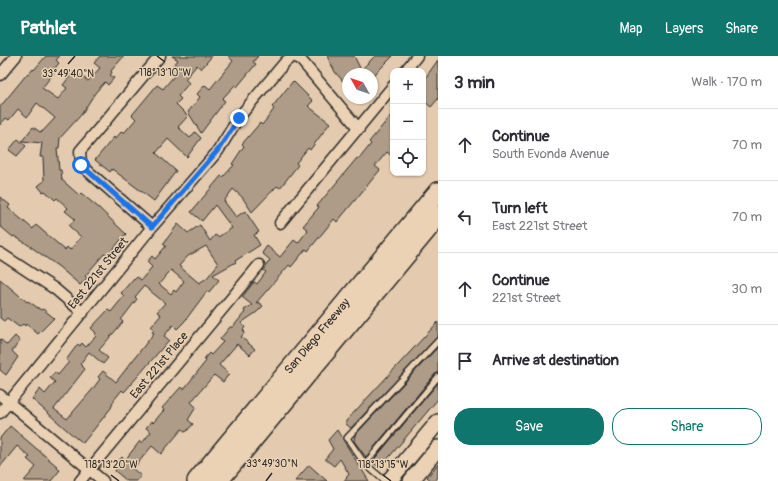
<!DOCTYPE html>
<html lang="en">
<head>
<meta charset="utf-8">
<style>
  :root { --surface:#fff; --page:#f2f2f3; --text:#2b2b33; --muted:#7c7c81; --line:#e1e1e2; --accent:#0f766e }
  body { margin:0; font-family:Pangolin,sans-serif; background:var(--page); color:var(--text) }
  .controls { position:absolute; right:12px; top:12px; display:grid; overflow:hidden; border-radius:8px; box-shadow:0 1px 3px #0004 }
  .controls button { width:36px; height:36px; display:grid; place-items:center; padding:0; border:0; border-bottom:1px solid var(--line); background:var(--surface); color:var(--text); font:20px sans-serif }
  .compass { position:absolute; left:342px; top:12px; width:36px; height:36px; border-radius:50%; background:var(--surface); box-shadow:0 1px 3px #0004; rotate:310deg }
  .stop { position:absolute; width:12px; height:12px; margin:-9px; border:3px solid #1a73e8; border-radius:50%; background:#fff }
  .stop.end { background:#1a73e8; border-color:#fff; box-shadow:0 1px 4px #0008 }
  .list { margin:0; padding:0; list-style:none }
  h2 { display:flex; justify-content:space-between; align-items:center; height:52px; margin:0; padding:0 16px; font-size:17px }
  h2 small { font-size:13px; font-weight:400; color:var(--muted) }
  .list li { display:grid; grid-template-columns:26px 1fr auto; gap:12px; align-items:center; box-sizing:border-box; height:72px; padding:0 16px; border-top:1px solid var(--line) }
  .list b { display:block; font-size:15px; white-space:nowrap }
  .list p { margin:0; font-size:13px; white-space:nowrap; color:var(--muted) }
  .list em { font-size:13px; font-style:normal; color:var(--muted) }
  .actions { display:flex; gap:8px; padding:12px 16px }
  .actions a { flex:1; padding:9px 0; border:1px solid var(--accent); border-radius:16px; text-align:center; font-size:14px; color:var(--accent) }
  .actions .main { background:var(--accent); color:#fff }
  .icon { flex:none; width:22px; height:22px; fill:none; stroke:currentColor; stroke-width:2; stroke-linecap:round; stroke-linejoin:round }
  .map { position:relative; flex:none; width:438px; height:425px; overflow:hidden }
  header { display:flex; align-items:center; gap:24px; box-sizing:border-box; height:56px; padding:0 20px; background:var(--accent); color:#fff }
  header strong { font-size:19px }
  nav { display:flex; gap:22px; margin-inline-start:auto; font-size:14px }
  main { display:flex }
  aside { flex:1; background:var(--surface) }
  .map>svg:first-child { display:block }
</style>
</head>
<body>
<header>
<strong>Pathlet</strong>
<nav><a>Map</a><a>Layers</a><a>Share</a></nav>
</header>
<main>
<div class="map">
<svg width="438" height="425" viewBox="0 0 438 425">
  <rect width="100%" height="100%" fill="#e4cbaf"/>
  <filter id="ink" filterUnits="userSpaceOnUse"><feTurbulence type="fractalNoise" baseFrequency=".025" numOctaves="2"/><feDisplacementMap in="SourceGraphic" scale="8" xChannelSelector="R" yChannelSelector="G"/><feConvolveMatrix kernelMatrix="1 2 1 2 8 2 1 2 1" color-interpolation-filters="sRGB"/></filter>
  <g filter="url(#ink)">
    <path fill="#ae9c88" stroke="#2b2b2b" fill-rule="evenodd" d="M46,0h14l-4,4 3,3 -4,5 2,1 -15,19 16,11 9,-11 -4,-3 11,-14 14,10 12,-13 -6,-5 6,-7h24l-13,15 1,2 -2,2 4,3 -6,7 -3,-3 -10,11 -14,22 -21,23 -1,10h-2l2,22h2l1,10 17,15 2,-2 18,15 27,26 -19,22 -3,-2 -19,22 2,2 -7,7 -21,-18 -32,-23 -13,-8 -1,1 -13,-11v-29l10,8 -2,3 25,21 3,-4 29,25 2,-3 3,3 11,-13 -12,-11 6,-7 -10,-8 3,-3 -11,-10 -2,2 -10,-9 -2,1 -5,-6 6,-5 -1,-24h-3l2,-14 -20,-2 11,-14 7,5 3,-1 12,-13 -18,-15 -10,14 -9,-8 -9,11 -3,-2 -6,7v-18l27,-33 1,1 5,-6 1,1z
      M172,0h40l-11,13 -4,-4 -12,14 4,4 -11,13 3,3 -5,5 12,12 -10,11 12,11 5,-6 6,6 -14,19 -19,-18 -12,14 20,18 -22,30 -42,-32 -2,3 -15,-12 19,-23 1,2 7,-8 2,2 12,-14 -4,-4 25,-30 6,4 11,-13 -2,-1 2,-2 -4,-4 8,-9z
      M228,0h30l-5,6 3,2 -19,23 -2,-2 -13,14 3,2 -24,32 -13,-21 12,-15 -3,-3 8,-9 5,4 23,-28z
      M327,0h27l7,14 14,-14h18l-18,18h-27v13l-13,-15z
      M438,4v39l-7,8 -8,-7v-19z
      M293,25l20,20 -5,5 22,17 -20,27 -2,-2 -12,15 2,2 -18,23 -3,-2 -25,26 -10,-15 -9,-8 -9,12 12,16 9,-6 14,21 -5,3 6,10 -25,16 1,1 -23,13 6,5 -10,12 -2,-1 -23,31 -7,7 -4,-4 -9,11 5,4 -43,50 -2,2 -2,-2 -8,10 -3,8 -28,35 -6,-5v1l-45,-40 8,-10 5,5 10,-12 -5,-4 5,-6 3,3 11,-13 -3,-2 12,-16 2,2 2,-3 4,4 10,-11 -1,-1 1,-2 -5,-5 17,-18 3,2 13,-16 -3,-3 13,-15 1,1 2,-2 4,3 11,-13 -5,-5 5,-6 3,3 11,-13 -3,-2 15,-20 10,9 12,-8 10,16 5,-6 3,2 14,-9 -17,-23 -13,16 -11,-9 30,-36 2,1 11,-12 -2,-1 12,-18 -2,-2 18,-21 2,2 7,-9 5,-7 -2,-2zM206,190l12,18 -11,14 -8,5 -20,-17 9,-10zM171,214l13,11 -8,11 -2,-2 -3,4 -12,-10zM144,230l21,17 -8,9 4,3 -10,12 3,2 -2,3 2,1 -38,49 -13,-11 -5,6 2,2 -8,11 -25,29 -13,-10 31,-40 -5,-5 9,-12 14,12 5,-6 -9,-8 24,-28 -2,-2 16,-21 -2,-2z
      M393,57v44l-6,-5 -12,14 5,4 -43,52 -3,-3 -26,32 -2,-2 -15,18 -2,-2 -33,38 2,-1 5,4 -6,6 -16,11 4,4 -2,3 2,2 -4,5 14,12 -5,6 -13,-11 -18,21 10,9 -6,8 -9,-7 -23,27 5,5 -8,13 5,4 -7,8 -4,-3 -21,25 -9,-8 -19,23 8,7 -4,5h-10l-12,-10 1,-2 -3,-2 9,-10 3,3 15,-19 2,2 9,-11 -5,-4 5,-7 2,2 11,-13 -2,-2 19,-21 3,2 22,-28 -2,-2 5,-6 2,2 12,-13 -3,-3 10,-12h3l12,-15 -1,-2 8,-5 -10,-8 12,-15 3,2 9,-12 -3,-2 7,-10 -8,-7 5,-7 13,11 14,-17 4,3 10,-13 -5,-4 16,-19 -2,-1 40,-48 2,1 12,-15 -2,-2z
      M18,83l8,7 -9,10 -8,-6z
      M0,223l27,23 1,-1 13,9 2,-1 11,9 -16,16 -12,-10 -1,2 -2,-2 -4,3 -12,-9 -3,3 -4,-3z
      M438,266v15l-87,91 -5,-4v-3z
      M15,280l5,5 -8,10 6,6 -12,18 -6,-5v-31l7,6z
      M438,291v26l-3,1 -69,83 -12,-16 1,-6z
      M438,327v16l-58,69 -8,-6z
      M10,370l48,41 -1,1 3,2 -9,11h-27l12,-14 -9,-8 3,-2 -13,-11 -17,21v-29z
      M337,374l13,21 19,30h-25l5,-7 -9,-15 -6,7 -9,-7 8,-10 -5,-9z
      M438,408v13l-3,4h-3l-5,-4z
      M309,409l18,16h-32z"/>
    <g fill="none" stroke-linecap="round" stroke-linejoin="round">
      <g stroke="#2b2b2b" stroke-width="8">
        <path id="lane" d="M365,408l73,-87
          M385,425l-20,-17 -18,-26 91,-97"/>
      </g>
      <g stroke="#2b2b2b" stroke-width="13">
        <path id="street" d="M405,15l12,-15
          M0,19l16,-19
          M280,167l113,-137
          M152,171l-71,-62 -1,-14 80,-95
          M0,197l55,36 28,24
          M0,339l103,86
          M0,357l152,-186 66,-76 21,-34 47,-56 8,-5 6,3 59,70
          M80,425l179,-216"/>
      </g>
      <g stroke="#2b2b2b" stroke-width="18">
        <path id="secondary" d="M389,425l49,-59
          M411,425l27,-33"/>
      </g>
      <g stroke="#2b2b2b" stroke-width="22">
        <path id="highway" d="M197,425l241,-289
          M218,425l220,-265"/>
      </g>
      <use href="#lane" stroke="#ecd2b4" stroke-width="5"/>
      <use href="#street" stroke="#ecd2b4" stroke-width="10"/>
      <use href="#secondary" stroke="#ecd2b4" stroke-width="15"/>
      <use href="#highway" stroke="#ecd2b4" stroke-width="19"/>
    </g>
  </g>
  <g fill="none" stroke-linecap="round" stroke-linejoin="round" filter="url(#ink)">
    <path stroke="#1a73e8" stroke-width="5" d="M81,109l71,62 66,-77 21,-32"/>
  </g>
  <path fill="none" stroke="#2b2b2b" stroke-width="1.5" d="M157,0l8,6M68,8l7,-8M111,419l8,6M383,419l8,6M266,425l6,-8"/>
  <g text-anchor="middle" stroke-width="3" stroke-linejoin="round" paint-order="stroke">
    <g font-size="12" fill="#2b2b2b" stroke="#ecd2b4">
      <text transform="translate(98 217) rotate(-51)" y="4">East 221st Street</text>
      <text transform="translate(317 280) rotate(-50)" y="4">San Diego Freeway</text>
      <text transform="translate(159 309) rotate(-50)" y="4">East 221st Place</text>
    </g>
  </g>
  <g font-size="10" text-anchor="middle" fill="#2b2b2b" stroke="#ecd2b4" stroke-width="3" stroke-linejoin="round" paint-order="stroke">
    <text x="165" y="20">118°13'10"W</text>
    <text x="68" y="21">33°49'40"N</text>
    <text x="272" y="411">33°49'30"N</text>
    <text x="111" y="412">118°13'20"W</text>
    <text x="383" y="412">118°13'15"W</text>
  </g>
</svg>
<div class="controls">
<button>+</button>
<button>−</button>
<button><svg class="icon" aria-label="locate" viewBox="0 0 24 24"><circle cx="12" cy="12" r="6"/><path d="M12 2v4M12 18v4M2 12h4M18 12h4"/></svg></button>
</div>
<svg class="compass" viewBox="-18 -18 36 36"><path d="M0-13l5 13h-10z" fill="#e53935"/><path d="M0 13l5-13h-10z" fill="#7c7c81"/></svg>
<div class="stop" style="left:81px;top:109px"></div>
<div class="stop end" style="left:239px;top:62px"></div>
</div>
<aside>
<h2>3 min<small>Walk · 170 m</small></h2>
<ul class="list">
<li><svg class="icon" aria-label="ahead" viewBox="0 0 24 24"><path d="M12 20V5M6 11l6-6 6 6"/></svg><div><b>Continue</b><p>South Evonda Avenue</p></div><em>70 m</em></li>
<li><svg class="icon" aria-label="left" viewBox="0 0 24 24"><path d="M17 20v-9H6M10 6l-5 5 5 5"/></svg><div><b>Turn left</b><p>East 221st Street</p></div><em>70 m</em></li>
<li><svg class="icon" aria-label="ahead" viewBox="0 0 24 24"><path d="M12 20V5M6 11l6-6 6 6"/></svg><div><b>Continue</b><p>221st Street</p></div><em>30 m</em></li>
<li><svg class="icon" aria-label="arrive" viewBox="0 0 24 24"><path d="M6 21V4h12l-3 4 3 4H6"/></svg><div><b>Arrive at destination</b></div></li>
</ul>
<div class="actions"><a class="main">Save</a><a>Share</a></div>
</aside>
</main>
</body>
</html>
